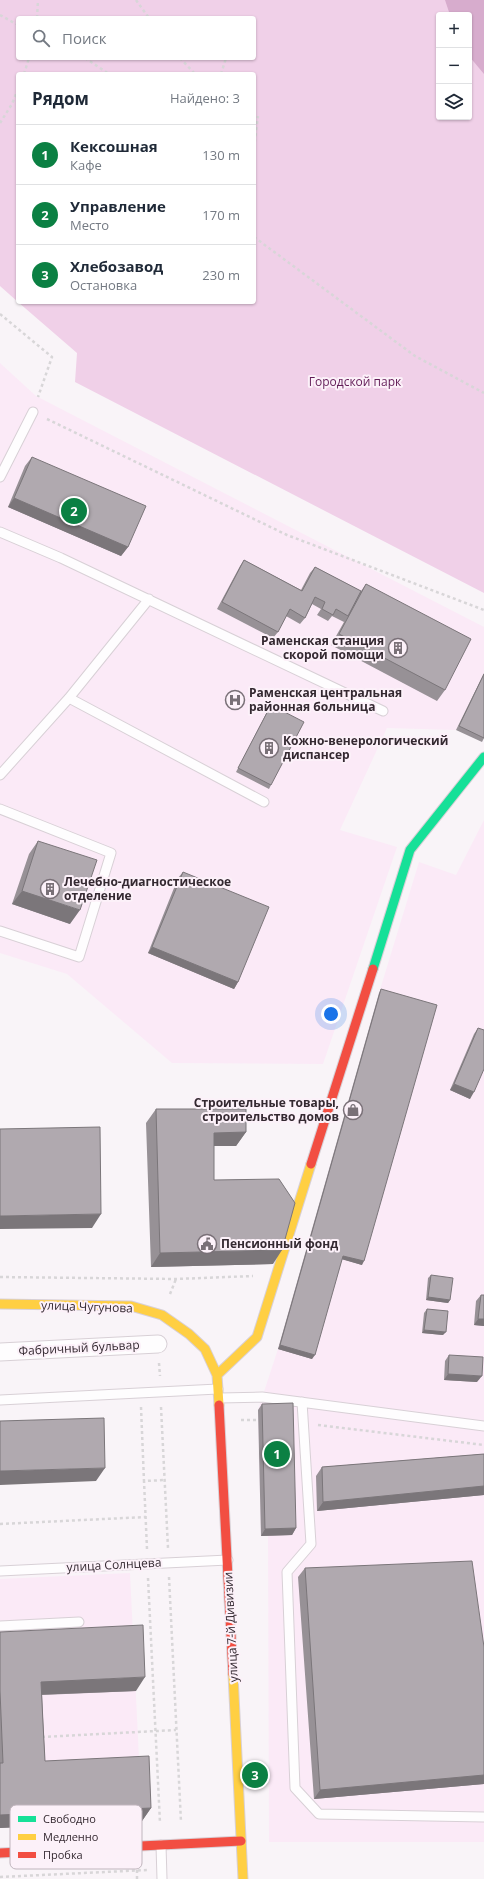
<!DOCTYPE html>
<html lang="ru">
<head>
<meta charset="utf-8">
<style>
  :root { --surface:#fff; --page:#f6f6f7; --text:#1f2937; --muted:#747a83; --line:#e0e1e3; --accent:#0b8043 }
  body { margin:0; font-family:"Open Sans",sans-serif; background:var(--page); color:var(--text) }
  .controls { position:absolute; right:12px; top:12px; display:grid; overflow:hidden; border-radius:4px; box-shadow:0 1px 3px #0004 }
  .controls button { width:36px; height:36px; display:grid; place-items:center; padding:0; border:0; border-bottom:1px solid var(--line); background:var(--surface); color:var(--text); font:20px sans-serif }
  .you { position:absolute; left:331px; top:1014px; width:14px; height:14px; margin:-10px; border:3px solid #fff; border-radius:50%; background:#1a73e8; box-shadow:0 0 0 6px #1a73e833 }
  .badge { display:grid; place-items:center; width:26px; height:26px; border-radius:50%; background:var(--accent); color:#fff; font-size:13px; font-weight:700 }
  .pin { position:absolute; translate:-50% -50%; border:2px solid #fff; box-shadow:0 1px 4px #0006 }
  .list { margin:0; padding:0; list-style:none }
  h2 { display:flex; justify-content:space-between; align-items:center; height:52px; margin:0; padding:0 16px; font-size:17px }
  h2 small { font-size:13px; font-weight:400; color:var(--muted) }
  .list li { display:grid; grid-template-columns:26px 1fr auto; gap:12px; align-items:center; box-sizing:border-box; height:60px; padding:0 16px; border-top:1px solid var(--line) }
  .list b { display:block; font-size:15px; white-space:nowrap }
  .list p { margin:0; font-size:13px; white-space:nowrap; color:var(--muted) }
  .list em { font-size:13px; font-style:normal; color:var(--muted) }
  .icon { flex:none; width:22px; height:22px; fill:none; stroke:currentColor; stroke-width:2; stroke-linecap:round; stroke-linejoin:round }
  .map { position:relative; flex:none; width:484px; height:1879px; overflow:hidden }
  .search { position:absolute; background:var(--surface); box-shadow:0 1px 3px #0004; left:16px; top:16px; width:240px; height:44px; display:flex; align-items:center; gap:10px; box-sizing:border-box; padding:0 14px; border-radius:4px; color:var(--muted); font-size:15px }
  .panel { position:absolute; background:var(--surface); box-shadow:0 1px 3px #0004; left:16px; top:72px; width:240px; height:232px; border-radius:4px }
  .map>svg:first-child { display:block }
</style>
</head>
<body>
<div class="map">
<svg width="484" height="1879" viewBox="0 0 484 1879">
  <rect width="100%" height="100%" fill="#f9f4f8"/>
  <path fill="#fbeaf7" d="M0,363l36,33 448,231v46l-28,57 -69,-2 -47,102 57,17 -74,217 -151,-1 -105,-89 -67,-21z
    M484,820v1022h-215l-1,-306h-7l-3,-126 20,-61 101,-356 40,-131 37,13z
    M130,1573l12,248 -142,7v-249z"/>
  <path fill="#f0d0e8" fill-rule="evenodd" d="M0,0h484v593l-409,-211 2,-29 -59,-51h236v-228h-236v228l-18,-16zM439,15h30v102h-30zM18,18h236v40h-236z"/>
  <path fill="#d7accd" d="M445,0h39v74l-15,-18v-41h-19z"/>
  <g fill="none" stroke-linecap="round" stroke-linejoin="round">
    <g stroke="#d8d0d6" stroke-width="11">
      <path id="lane" d="M0,477l33,-65
        M0,532l61,26 322,153
        M69,698l195,104
        M0,775l69,-77 80,-99
        M0,809l111,44 -32,104 -79,-26
        M220,1398l42,-1 222,29
        M0,1400l218,-11
        M302,1402l9,142 -24,28 8,216 24,26 165,3
        M0,1571l228,-11
        M0,1626l79,-4
        M161,1845l1,34"/>
    </g>
    <g stroke="#d8d0d6" stroke-width="19">
      <path id="street" d="M0,1352l158,-8"/>
    </g>
    <g stroke="#d8d0d6" stroke-width="11">
      <path id="fast" d="M373,969l37,-119 74,-93"/>
    </g>
    <g stroke="#d8d0d6" stroke-width="11">
      <path id="slow" d="M0,1304l131,2 31,9 27,19 16,15 12,26 2,30
        M217,1375l40,-38 54,-173
        M233,1674l10,205"/>
    </g>
    <g stroke="#d8d0d6" stroke-width="11">
      <path id="jam" d="M311,1164l62,-195
        M219,1405l14,269
        M0,1853l241,-12"/>
    </g>
    <path stroke="#d8d6d8" stroke-width="2.5" stroke-dasharray="3 3" stroke-linecap="butt" d="M136,0l13,18
      M0,15l18,10
      M37,18l1,-18
      M85,58l24,16
      M180,58l15,16
      M24,74l5,-16
      M221,74l5,-16
      M0,123l12,-19 6,-15
      M254,148l4,-32
      M254,237l161,119 69,37
      M0,314l52,43 -14,40
      M47,419l240,116 197,75
      M0,1277l176,2 77,-3
      M170,1294l6,-15
      M159,1363l1,13
      M141,1407l3,74
      M161,1407l7,141
      M241,1420h19
      M318,1425l166,20
      M0,1524l146,-7
      M147,1549l-3,-68 21,-1
      M169,1577l12,245
      M148,1578l12,245
      M42,1737l134,-7
      M137,1870v9
      M0,1877l147,-7"/>
    <use href="#lane" stroke="#fefdfe" stroke-width="9"/>
    <use href="#street" stroke="#fefdfe" stroke-width="17"/>
    <use href="#fast" stroke="#16e098" stroke-width="9"/>
    <use href="#slow" stroke="#ffcf43" stroke-width="9"/>
    <use href="#jam" stroke="#f24e42" stroke-width="9"/>
  </g>
  <path fill="#979196" d="M32,457l96,90 -7,9 -113,-49 17,-41z
    M244,560l57,30 9,-17 5,-6 46,24 5,-7 79,106 -8,11 -106,-56 13,-23 -12,-6 -4,5 -11,-6 4,-6 -9,-5 -7,14 -5,6 -14,-8 -8,16 -5,6 -56,-29 23,-43z
    M484,673v65l-2,4 -26,-12z
    M271,705v80l-2,4 -33,-17 33,-64z
    M38,841l32,83 -58,-20 17,-50z
    M183,872l55,110 -4,7 -86,-36 30,-75z
    M381,989l-19,276 -20,-6 -30,100 -34,-10 101,-356z
    M478,1028l-8,71 -20,-9 24,-56z
    M156,1109l90,23 -10,14h-22v34l59,84 -122,3 -5,-144z
    M431,1275l19,25 -2,3 -22,-3 2,-22z
    M481,1295h3v31l-10,-1 2,-24z
    M427,1309l16,26 -21,-2 2,-20z
    M449,1355l28,27 -33,-2 1,-19z
    M262,1404l34,124 -4,7 -31,1 -3,-126z
    M484,1454v41l-167,16 -1,-35 6,-9z
    M305,1568l179,79v137l-170,15 -16,-222z
    M0,1632l136,59 -94,4 3,66 106,47 -9,13 -142,7z"/>
  <path fill="#7b767a" d="M14,498l114,49 -7,9 -113,-49z
    M22,891l58,19 -10,14 -58,-20z
    M152,947l86,35 -4,7 -86,-36z
    M454,1084l20,8 -4,7 -20,-9z
    M246,1132l-10,14h-31l9,-13z
    M101,1214l-9,14 -92,1v-13z
    M282,1250l-9,14 -122,3 9,-14z
    M343,1256l21,5 -2,4 -21,-6z
    M428,1297l22,3 -2,3 -22,-3z
    M478,1319h6v7l-10,-1z
    M424,1330l22,2 -3,3 -21,-2z
    M280,1345l35,10 -3,4 -34,-10z
    M448,1374l34,2 -5,6 -33,-2z
    M105,1468l-9,13 -96,4v-14z
    M484,1486v9l-167,16 6,-9z
    M296,1528l-4,7 -31,1 4,-7z
    M145,1677l-9,14 -104,4 9,-13z
    M484,1775v9l-170,15 6,-9z
    M151,1808l-9,13 -142,7v-13z"/>
  <path fill="#b0a9af" stroke="#7b767a" d="M32,457l114,49 -18,41 -114,-49z
    M244,560l58,31 13,-24 46,24 -13,25 -12,-7 -3,6 -11,-6 3,-7 -10,-5 -10,21 -15,-9 -12,23 -56,-30z
    M366,584l105,55 -26,51 -106,-56z
    M484,674v64l-25,-12z
    M271,705l33,17 -33,63 -33,-17z
    M38,841l59,19 -17,50 -58,-19z
    M183,872l86,35 -31,75 -86,-35z
    M381,989l56,16 -73,256 -21,-5 -28,99 -35,-10z
    M478,1028l6,2v39l-10,23 -20,-8z
    M156,1109h90v23l-32,1v47l65,-1 16,24 -13,47 -122,3z
    M100,1127l1,87 -101,2v-87z
    M431,1275l22,3 -3,22 -22,-3z
    M481,1295h3v24h-6z
    M427,1309l21,2 -2,21 -22,-2z
    M449,1355l34,2 -1,19 -34,-2z
    M293,1403l3,125 -31,1 -3,-125z
    M104,1418l1,50 -105,3v-50z
    M484,1454v32l-161,16 -1,-35z
    M472,1561l12,86v128l-164,15 -15,-222z
    M143,1625l2,52 -104,5 2,41 2,38 104,-5 2,52 -151,7v-52h3l-3,-72v-59z"/>
  <defs>
    <g id="building-ring" transform="scale(1)"><circle r="9.5" fill="#fcf1f9" stroke="#797077" stroke-width="1.5"/><path d="M-4-6H4V6H1V3H-1V6H-4ZM-2.5-4.3h1.7v1.8h-1.7ZM.8-4.3h1.7v1.8H.8ZM-2.5-1h1.7V.8h-1.7ZM.8-1h1.7V.8H.8Z" fill="#797077"/></g>
    <g id="hospital-ring" transform="scale(1)"><circle r="9.5" fill="#fcf1f9" stroke="#797077" stroke-width="1.5"/><path d="M-5-5h3v3.5h4V-5h3V5h-3V1.5h-4V5h-3Z" fill="#797077"/></g>
    <g id="shop-ring" transform="scale(1)"><circle r="9.5" fill="#fcf1f9" stroke="#797077" stroke-width="1.5"/><path d="M-5-2.5h2.3a2.7 3.5 0 0 1 5.4 0H5L5.5 6h-11ZM-1.5-2.5h3a1.5 2.3 0 0 0-3 0Z" fill="#797077"/></g>
    <g id="civic-ring" transform="scale(1)"><circle r="9.5" fill="#fcf1f9" stroke="#797077" stroke-width="1.5"/><path d="M-.6-6.5H3V-4.5H.6V-3L4-1V1h2V6H-6V1h2V-1L-.6-3ZM-1.2 2.5V6h2.4V2.5Z" fill="#797077"/></g>
  </defs>
  <g fill-rule="evenodd">
    <use href="#building-ring" x="398" y="648"/>
    <use href="#hospital-ring" x="235" y="700"/>
    <use href="#building-ring" x="269" y="748"/>
    <use href="#building-ring" x="50" y="889"/>
    <use href="#shop-ring" x="353" y="1110"/>
    <use href="#civic-ring" x="207" y="1244"/>
  </g>
  <g text-anchor="middle" stroke-width="4" stroke-linejoin="round" paint-order="stroke">
    <g font-size="12" fill="#621c57" stroke="#fcf1f9">
      <text x="355" y="386">Городской парк</text>
    </g>
    <g font-size="12" font-weight="bold" fill="#342931" stroke="#fcf1f9" text-anchor="start">
      <text x="384" y="645" text-anchor="end">Раменская станция<tspan x="384" dy="14">скорой помощи</tspan></text>
      <text x="249" y="697">Раменская центральная<tspan x="249" dy="14">районная больница</tspan></text>
      <text x="283" y="745">Кожно-венерологический<tspan x="283" dy="14">диспансер</tspan></text>
      <text x="64" y="886">Лечебно-диагностическое<tspan x="64" dy="14">отделение</tspan></text>
      <text x="339" y="1107" text-anchor="end">Строительные товары,<tspan x="339" dy="14">строительство домов</tspan></text>
      <text x="221" y="1248">Пенсионный фонд</text>
    </g>
    <g font-size="12" fill="#342931" stroke="#fcf1f9">
      <text transform="translate(87 1307) rotate(2)" y="4">улица Чугунова</text>
      <text transform="translate(79 1348) rotate(-3)" y="4">Фабричный бульвар</text>
      <text transform="translate(114 1565) rotate(-3)" y="4">улица Солнцева</text>
      <text transform="translate(231 1627) rotate(-93)" y="4">улица 7-й Дивизии</text>
    </g>
  </g>
  <rect x="10" y="1805" width="132" height="64" rx="6" fill="#fcf1f9" stroke="#c0b5bd" stroke-width="1"/>
  <rect x="18" y="1816" width="18" height="6" fill="#16e098"/>
  <rect x="18" y="1834" width="18" height="6" fill="#ffcf43"/>
  <rect x="18" y="1852" width="18" height="6" fill="#f24e42"/>
  <g font-size="11" fill="#342931">
    <text x="43" y="1823">Свободно</text>
    <text x="43" y="1841">Медленно</text>
    <text x="43" y="1859">Пробка</text>
  </g>
</svg>
<div class="controls">
<button>+</button>
<button>−</button>
<button><svg class="icon" aria-label="layers" viewBox="0 0 24 24"><path d="M12 4l9 5-9 5-9-5zM3 14l9 5 9-5"/></svg></button>
</div>
<div class="you"></div>
<div class="pin badge" style="left:277px;top:1454px">1</div>
<div class="pin badge" style="left:74px;top:511px">2</div>
<div class="pin badge" style="left:255px;top:1775px">3</div>
<div class="search"><svg class="icon" aria-label="search" viewBox="0 0 24 24"><circle cx="10" cy="10" r="6"/><path d="M15 15l6 6"/></svg>Поиск</div>
<section class="panel">
<h2>Рядом<small>Найдено: 3</small></h2>
<ul class="list">
<li><span class="badge">1</span><div><b>Кексошная</b><p>Кафе</p></div><em>130 m</em></li>
<li><span class="badge">2</span><div><b>Управление</b><p>Место</p></div><em>170 m</em></li>
<li><span class="badge">3</span><div><b>Хлебозавод</b><p>Остановка</p></div><em>230 m</em></li>
</ul>
</section>
</div>
</body>
</html>
